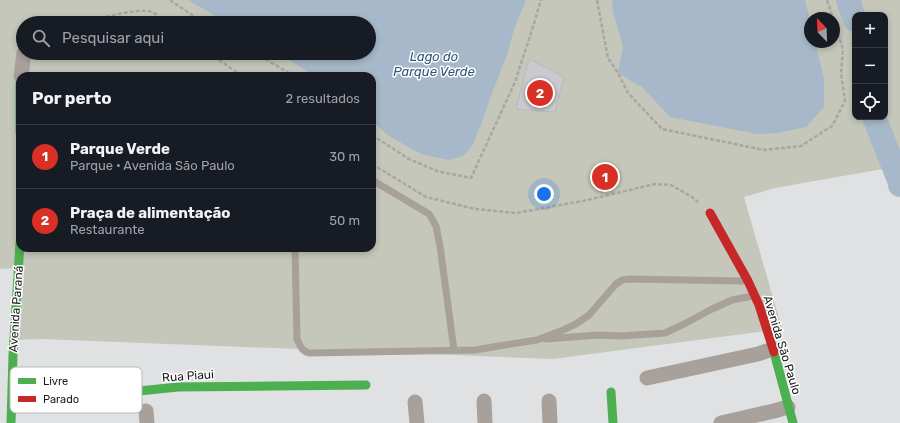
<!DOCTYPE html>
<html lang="pt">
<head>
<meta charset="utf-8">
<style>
  :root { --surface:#171b24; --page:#20242c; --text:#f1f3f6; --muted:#9ea1a6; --line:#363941; --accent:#d93025 }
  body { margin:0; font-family:Rubik,sans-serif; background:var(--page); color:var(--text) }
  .controls { position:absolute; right:12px; top:12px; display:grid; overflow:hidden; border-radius:8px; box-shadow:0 2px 6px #0003 }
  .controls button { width:36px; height:36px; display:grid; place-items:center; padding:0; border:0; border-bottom:1px solid var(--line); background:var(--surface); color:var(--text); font:20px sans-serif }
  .compass { position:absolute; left:804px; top:12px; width:36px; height:36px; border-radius:50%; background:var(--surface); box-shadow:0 2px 6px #0003; rotate:337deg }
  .you { position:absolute; left:544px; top:194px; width:14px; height:14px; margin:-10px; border:3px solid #fff; border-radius:50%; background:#1a73e8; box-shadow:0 0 0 6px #1a73e833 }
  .badge { display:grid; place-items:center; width:26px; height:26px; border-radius:50%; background:var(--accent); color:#fff; font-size:13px; font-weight:700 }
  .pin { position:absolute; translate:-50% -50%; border:2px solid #fff; box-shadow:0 1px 4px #0006 }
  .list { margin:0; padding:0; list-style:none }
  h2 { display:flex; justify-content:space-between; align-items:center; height:52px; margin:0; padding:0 16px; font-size:17px }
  h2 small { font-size:13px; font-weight:400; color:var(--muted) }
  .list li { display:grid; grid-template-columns:26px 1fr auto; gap:12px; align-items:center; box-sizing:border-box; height:64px; padding:0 16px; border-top:1px solid var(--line) }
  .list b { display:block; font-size:15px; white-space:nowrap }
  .list p { margin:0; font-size:13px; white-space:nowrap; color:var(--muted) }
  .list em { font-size:13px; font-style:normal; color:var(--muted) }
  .icon { flex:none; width:22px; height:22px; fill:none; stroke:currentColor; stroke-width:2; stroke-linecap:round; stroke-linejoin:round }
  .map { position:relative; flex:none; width:900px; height:423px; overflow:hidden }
  .search { position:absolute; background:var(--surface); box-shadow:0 2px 6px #0003; left:16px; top:16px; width:360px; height:44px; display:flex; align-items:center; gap:10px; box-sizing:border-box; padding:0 14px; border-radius:22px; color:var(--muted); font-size:15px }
  .panel { position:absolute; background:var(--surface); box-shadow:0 2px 6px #0003; left:16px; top:72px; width:360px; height:180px; border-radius:12px }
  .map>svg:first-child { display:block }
</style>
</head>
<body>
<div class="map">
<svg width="900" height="423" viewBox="0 0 900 423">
  <rect width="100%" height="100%" fill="#e0e1e2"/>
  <path fill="#c4c7ba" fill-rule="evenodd" d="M0,0h900v166l-125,22 -31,9 38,132 -229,30 -511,-20 -31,1 5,-72 -16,1zM855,15h30v102h-30zM810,18h24v24h-24zM23,23h346v30h-346zM20,76h352v172h-352z"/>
  <path fill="#a6b8c9" d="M188,0h338l-12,29 -7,26 -15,38 -11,32 -9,21 -9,10 -14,4 -28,-6 -32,-18 -17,-15v-45h-57l-37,-23h91v-30h-141z
    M612,0h193l5,20v22h5l9,37v28l-18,20 -29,6 -20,1 -87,-17 -28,-30 -24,-14 5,-27 -10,-34z"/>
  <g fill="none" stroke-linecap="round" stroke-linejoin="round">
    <path stroke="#a6b8c9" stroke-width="24" d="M848,0l7,20
      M874,117l25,63 1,5"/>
  </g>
  <path fill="#c8cad0" stroke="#b9b9ba" d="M529,59l35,18 -9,35 -39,-3z"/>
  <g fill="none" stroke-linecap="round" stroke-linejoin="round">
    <path stroke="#aaa6a5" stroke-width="2.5" stroke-dasharray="4 2" stroke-linecap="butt" d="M170,0l34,23
      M597,0l11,58 10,15 10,20 34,36 102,21 37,-4 31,-20 13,-25 -4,-28 2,-24 -9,-27
      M827,0l6,18
      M83,23c16,-4 54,-16 69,-11 5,2 10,8 15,11
      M209,53l33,23
      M255,53l39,23
      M372,135l37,24 28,12 34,7 44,-96 17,-52 9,-30
      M372,164l54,33 49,12 41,4 67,-12 72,-17 16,1 21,12 6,5"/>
    <path stroke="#a8a09b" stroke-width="7" d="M372,180l57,34 7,12 4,20 14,104
      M295,248l2,91c3,7 5,12 12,14l166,-3 30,-5 32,-5 26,-10 13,-6 13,-9 27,-31 6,-4 7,-1 115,2
      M546,339l52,-4 22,1 45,-3 19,-9 28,-15 20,-9 21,-4"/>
    <path stroke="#a8a09b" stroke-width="15" d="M21,76l3,-23
      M647,378l111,-24 15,-5
      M484,401l1,22
      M549,401l1,22
      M415,402l2,21
      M146,411l1,12
      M721,423l53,-12 14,-4"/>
    <path stroke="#4caf50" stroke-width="9" d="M20,84v48
      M774,352l19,71
      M611,392l2,31
      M12,404l166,-17 188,-2
      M11,423l2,-68 7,-112"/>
    <path stroke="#c62828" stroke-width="9" d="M710,213l38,68 11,24 15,47"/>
  </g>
  <g text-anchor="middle" stroke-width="3" stroke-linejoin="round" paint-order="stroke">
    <g font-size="12" fill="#1b1c1d" stroke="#fff">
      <text transform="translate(16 309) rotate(-86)" y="4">Avenida Paraná</text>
      <text transform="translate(782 345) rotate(73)" y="4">Avenida São Paulo</text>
      <text transform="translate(188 376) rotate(-4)" y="4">Rua Piaui</text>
    </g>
    <g font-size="13" font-style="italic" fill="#2f577b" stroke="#fff">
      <text x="434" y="61">Lago do<tspan x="434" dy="15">Parque Verde</tspan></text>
    </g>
  </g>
  <rect x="10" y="367" width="132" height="46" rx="6" fill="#fff" stroke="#bbb" stroke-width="1"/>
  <rect x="18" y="378" width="18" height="6" fill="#4caf50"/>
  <rect x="18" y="396" width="18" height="6" fill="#c62828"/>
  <g font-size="11" fill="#1b1c1d">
    <text x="43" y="385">Livre</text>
    <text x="43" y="403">Parado</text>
  </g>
</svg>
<div class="controls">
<button>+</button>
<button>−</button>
<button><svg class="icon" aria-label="locate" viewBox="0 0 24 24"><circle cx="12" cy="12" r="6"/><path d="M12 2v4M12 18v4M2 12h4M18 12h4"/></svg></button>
</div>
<svg class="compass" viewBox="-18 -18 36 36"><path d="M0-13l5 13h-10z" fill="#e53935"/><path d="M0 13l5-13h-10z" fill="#9ea1a6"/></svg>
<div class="you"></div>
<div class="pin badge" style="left:605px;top:177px">1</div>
<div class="pin badge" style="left:540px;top:93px">2</div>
<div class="search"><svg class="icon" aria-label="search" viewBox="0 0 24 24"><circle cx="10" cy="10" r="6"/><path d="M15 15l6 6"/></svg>Pesquisar aqui</div>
<section class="panel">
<h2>Por perto<small>2 resultados</small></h2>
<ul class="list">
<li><span class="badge">1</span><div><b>Parque Verde</b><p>Parque · Avenida São Paulo</p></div><em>30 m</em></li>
<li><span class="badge">2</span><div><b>Praça de alimentação</b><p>Restaurante</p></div><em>50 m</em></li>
</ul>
</section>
</div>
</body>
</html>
